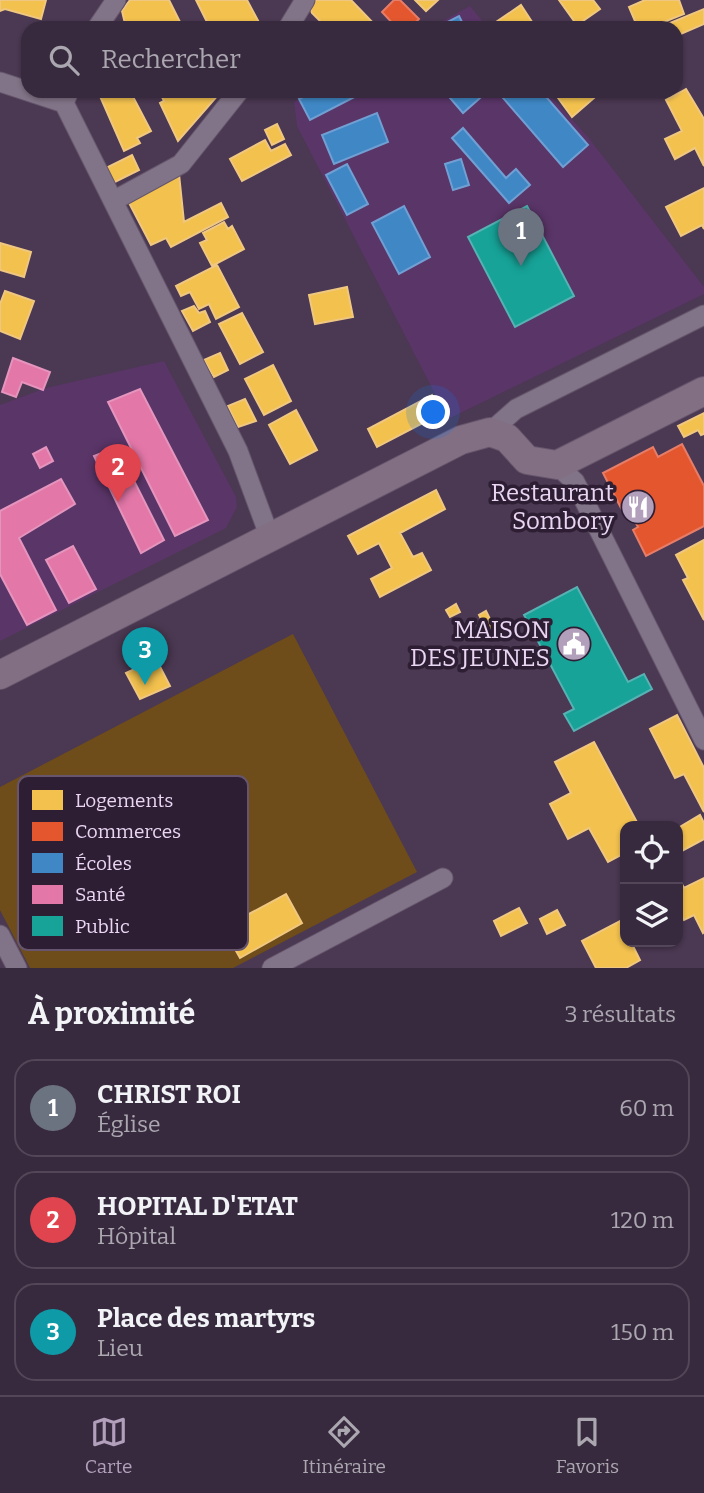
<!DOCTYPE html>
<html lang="fr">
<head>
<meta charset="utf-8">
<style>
  :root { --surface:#382a3e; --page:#433649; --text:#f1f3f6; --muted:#aba7b0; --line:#524658; --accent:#b29fbb }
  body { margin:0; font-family:Bitter,serif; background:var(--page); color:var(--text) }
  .controls { position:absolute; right:21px; bottom:21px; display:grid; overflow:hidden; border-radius:14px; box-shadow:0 2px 5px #0004 }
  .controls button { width:63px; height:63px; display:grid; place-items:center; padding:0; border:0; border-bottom:2px solid var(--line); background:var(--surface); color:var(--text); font:35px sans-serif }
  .you { position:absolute; left:434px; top:413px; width:24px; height:24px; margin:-18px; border:5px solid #fff; border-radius:50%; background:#1a73e8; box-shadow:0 0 0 10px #1a73e833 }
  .badge { display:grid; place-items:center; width:46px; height:46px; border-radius:50%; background:var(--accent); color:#fff; font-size:23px; font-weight:700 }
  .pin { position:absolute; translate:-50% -58px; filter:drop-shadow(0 2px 4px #0008) }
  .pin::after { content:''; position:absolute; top:37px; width:24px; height:21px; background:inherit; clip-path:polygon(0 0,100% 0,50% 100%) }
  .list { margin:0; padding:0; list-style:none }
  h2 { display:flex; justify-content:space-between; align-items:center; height:91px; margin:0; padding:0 28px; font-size:30px }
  h2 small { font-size:23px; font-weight:400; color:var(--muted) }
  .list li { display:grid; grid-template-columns:46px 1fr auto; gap:21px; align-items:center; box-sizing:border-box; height:98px; margin:0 14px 14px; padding:0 14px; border:2px solid var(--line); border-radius:21px }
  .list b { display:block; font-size:26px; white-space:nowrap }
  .list p { margin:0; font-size:23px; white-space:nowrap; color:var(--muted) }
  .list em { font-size:23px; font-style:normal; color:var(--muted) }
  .icon { flex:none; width:38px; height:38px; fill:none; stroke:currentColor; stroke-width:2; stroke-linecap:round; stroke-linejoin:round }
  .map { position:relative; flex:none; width:704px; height:968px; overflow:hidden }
  .search { position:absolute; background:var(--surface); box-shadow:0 2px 5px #0004; left:21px; right:21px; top:21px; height:77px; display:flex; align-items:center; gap:18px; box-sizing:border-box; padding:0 24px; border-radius:21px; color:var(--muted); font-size:26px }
  .sheet { height:427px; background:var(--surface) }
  nav { display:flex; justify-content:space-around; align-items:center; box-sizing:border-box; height:98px; border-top:2px solid var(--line); background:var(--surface); font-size:19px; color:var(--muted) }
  nav a { display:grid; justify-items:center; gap:4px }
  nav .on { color:var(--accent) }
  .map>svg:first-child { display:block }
</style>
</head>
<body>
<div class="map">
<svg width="704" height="968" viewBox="0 0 704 968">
  <rect width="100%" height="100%" fill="#4b3852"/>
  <path fill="#5a3568" d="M470,6l18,22h-58z
    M314,91h232l42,46 116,150v7l-256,125 -151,-293 -3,-24z
    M164,361l72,136 1,10 -11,21 -226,113v-236l46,-17z"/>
  <path fill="#6e4d1b" d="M293,634l124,238 -184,96h-203l-30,-58v-123z"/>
  <path fill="#f2c14e" stroke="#f0c780" stroke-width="2" d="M0,0h46l-5,19 -36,-10 -5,2z
    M130,0h39l14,28h-57l-4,-17z
    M196,0h51l15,28h-56l3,-2z
    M314,0h37l27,28h-51l-15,-15 -2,-6z
    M415,0h23l-12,11z
    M559,0h34l7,9 -23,16z
    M645,0h34l5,14 -35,14h-11l-9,-21z
    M521,5l15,23h-36l-4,-6z
    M704,9v15l-28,12v-8h-18z
    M686,89l18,30v47l-9,-18 -20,11 -10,-20 17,-8 -16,-31z
    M105,91h25l21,40 -14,7 3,5 -16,8 -25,-57z
    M159,91h57l2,4 -40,46 -18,-38 4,-2z
    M553,91h49l-30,26z
    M277,124l7,15 -12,6 -7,-15z
    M265,140l6,11 14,-7 6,11 -49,26 -12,-22z
    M132,155l7,15 -26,13 -7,-15z
    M179,174l5,48 37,-19 7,14 -57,30 -5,-9 -15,7 -23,-44z
    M704,188v41l-2,-4 -21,11 -15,-29z
    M224,222l4,7 4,-3 12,23 -32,17 -12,-23 7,-3 -4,-7z
    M0,243l31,9 -7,25 -24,-7z
    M217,265l22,42 -23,12 -7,-15 -10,5 -9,-17 -9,4 -5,-10z
    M347,287l6,30 -38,7 -6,-29z
    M5,291l29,10 -14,38 -20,-8v-27z
    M194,306l5,7 6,-2 5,11 -17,9 -11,-20z
    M242,313l21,39 -23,12 -21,-40z
    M220,353l8,17 -14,7 -10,-17z
    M273,365l18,36 -27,14 -19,-36z
    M432,395l10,18 -65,34 -9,-18z
    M245,399l11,22 -18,6 -10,-21z
    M296,410l21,40 -27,14 -21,-39z
    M704,413v21l-3,1 -3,-5 -14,7 -6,-11z
    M436,490l9,19 -45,24 13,24 9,-4 9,17 -51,27 -9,-18 21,-11 -13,-25 -21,11 -10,-18z
    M704,540v80l-21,-40 5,-2 -12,-23z
    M456,604l4,8 -10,5 -4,-7z
    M486,611l8,16 -7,4 -8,-16z
    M156,659l14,27 -30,13 -14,-26z
    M677,715l27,53v44l-20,-38 -9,4 -25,-49z
    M594,742l45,84h-14v27l-17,9 -19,-34 -21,11 -18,-35 21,-11 -16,-31z
    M700,815l4,8v16l-26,14v-25z
    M704,878v54l-1,1 -9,-18 -10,5 -6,-12v-22l4,-2 2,4z
    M286,894l16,29 -62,35 -17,-30z
    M519,908l8,15 -26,13 -7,-15z
    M557,910l8,15 -18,9 -7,-15z
    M620,921l5,10v11h6l9,18 -14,8h-30l-14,-27z"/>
  <path fill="#e4572e" stroke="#e67d69" stroke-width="2" d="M394,0h6l19,19 -9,9h-13l-15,-16z
    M682,444l22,42v40l-58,30 -13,-26 5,-3 -12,-22 -5,3 -18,-35 50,-26 5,10z"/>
  <path fill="#3f88c5" stroke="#729fd3" stroke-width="2" d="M459,16l6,12h-29z
    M315,91h51l-56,29 -11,-21z
    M444,91h44l-25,22z
    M497,91h44l47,54 -25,22z
    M377,113l11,29 -54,22 -12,-29z
    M463,128l43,50 10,-9 14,16 -21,18 -57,-65z
    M461,159l8,26 -16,5 -8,-26z
    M347,164l21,40 -21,11 -21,-40z
    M404,206l26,51 -31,17 -27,-51z"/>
  <path fill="#e377a8" stroke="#e594be" stroke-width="2" d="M13,358l37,14 -7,18 -21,-8 -6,15 -14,-5z
    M140,389l68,131 -33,16 -67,-134z
    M46,447l7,14 -13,7 -7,-14z
    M117,447l47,93 -23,13 -47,-97z
    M61,479l14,25 -56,34 37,72 -29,15 -27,-51v-63z
    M73,546l23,43 -27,14 -23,-43z"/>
  <path fill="#17a398" stroke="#56b2b3" stroke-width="2" d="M527,206l47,90 -59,31 -47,-90z
    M577,587l51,95 16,-8 8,15 -78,42 -10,-17 10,-5 -50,-94z"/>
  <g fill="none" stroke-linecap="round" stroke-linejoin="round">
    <g stroke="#65556b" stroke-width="21">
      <path id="street" d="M97,28l19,-28
        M288,28l17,-28
        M0,82l64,21
        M69,91l-5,12 174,348 31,84
        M113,201l68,-37 58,-73
        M490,432l26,-23 188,-94
        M557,465l18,17 129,258
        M0,935l17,33
        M272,968l171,-90"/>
    </g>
    <g stroke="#65556b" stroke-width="30">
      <path id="secondary" d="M0,675l461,-235 29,-8 17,6 20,22 30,5 147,-74"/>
    </g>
    <use href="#street" stroke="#827488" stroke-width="19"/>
    <use href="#secondary" stroke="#826f84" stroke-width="28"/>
  </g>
  <defs>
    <g id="restaurant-disc" transform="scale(1.75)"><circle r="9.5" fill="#b29fbb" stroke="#2d1e33"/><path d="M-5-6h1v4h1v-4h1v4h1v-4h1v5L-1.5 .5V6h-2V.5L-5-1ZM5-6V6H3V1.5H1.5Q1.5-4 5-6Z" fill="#fff"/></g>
    <g id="civic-disc" transform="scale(1.75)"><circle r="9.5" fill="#b29fbb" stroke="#2d1e33"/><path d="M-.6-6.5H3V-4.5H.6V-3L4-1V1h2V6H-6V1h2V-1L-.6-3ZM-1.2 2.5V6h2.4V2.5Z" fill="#fff"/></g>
  </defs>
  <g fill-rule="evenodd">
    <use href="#restaurant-disc" x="638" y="507"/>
    <use href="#civic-disc" x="574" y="644"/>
  </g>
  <g text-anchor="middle" stroke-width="7" stroke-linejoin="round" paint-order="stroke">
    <g font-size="24" fill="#ead6f3" stroke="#2d1e33" text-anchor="end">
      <text x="614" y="501">Restaurant<tspan x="614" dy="28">Sombory</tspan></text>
      <text x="550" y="638">MAISON<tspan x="550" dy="28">DES JEUNES</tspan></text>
    </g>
  </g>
  <rect x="18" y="776" width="230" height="174" rx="10" fill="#2d1e33" stroke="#66556d" stroke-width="2"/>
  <rect x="32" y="790" width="31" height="20" fill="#f2c14e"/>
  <rect x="32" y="822" width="31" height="19" fill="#e4572e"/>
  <rect x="32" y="853" width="31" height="20" fill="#3f88c5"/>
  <rect x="32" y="885" width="31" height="19" fill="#e377a8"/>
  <rect x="32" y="916" width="31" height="20" fill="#17a398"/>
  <g font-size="19" fill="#ead6f3">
    <text x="75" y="807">Logements</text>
    <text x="75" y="838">Commerces</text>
    <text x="75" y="870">Écoles</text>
    <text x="75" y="901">Santé</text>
    <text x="75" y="933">Public</text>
  </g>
</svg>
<div class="controls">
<button><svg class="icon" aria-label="locate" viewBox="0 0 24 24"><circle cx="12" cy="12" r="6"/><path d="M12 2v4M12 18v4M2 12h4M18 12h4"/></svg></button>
<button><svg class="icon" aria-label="layers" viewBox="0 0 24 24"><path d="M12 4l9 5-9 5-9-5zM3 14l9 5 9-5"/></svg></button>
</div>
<div class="you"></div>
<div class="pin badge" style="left:521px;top:266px;background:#6b7280">1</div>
<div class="pin badge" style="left:118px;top:502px;background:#e0444e">2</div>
<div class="pin badge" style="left:145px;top:685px;background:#0f9aa8">3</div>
<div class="search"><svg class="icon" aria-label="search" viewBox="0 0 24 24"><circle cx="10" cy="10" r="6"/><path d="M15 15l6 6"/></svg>Rechercher</div>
</div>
<section class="sheet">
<h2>À proximité<small>3 résultats</small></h2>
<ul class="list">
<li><span class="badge" style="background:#6b7280">1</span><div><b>CHRIST ROI</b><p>Église</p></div><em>60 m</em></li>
<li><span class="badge" style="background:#e0444e">2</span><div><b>HOPITAL D'ETAT</b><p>Hôpital</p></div><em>120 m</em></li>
<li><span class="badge" style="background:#0f9aa8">3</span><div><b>Place des martyrs</b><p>Lieu</p></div><em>150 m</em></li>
</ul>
</section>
<nav>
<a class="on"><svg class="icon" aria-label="map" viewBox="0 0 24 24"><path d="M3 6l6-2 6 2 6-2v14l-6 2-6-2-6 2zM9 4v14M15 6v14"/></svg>Carte</a>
<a><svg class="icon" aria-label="directions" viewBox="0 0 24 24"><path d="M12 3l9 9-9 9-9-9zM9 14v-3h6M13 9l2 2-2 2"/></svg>Itinéraire</a>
<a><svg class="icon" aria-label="saved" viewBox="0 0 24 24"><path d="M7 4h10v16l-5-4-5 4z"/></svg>Favoris</a>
</nav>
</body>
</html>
